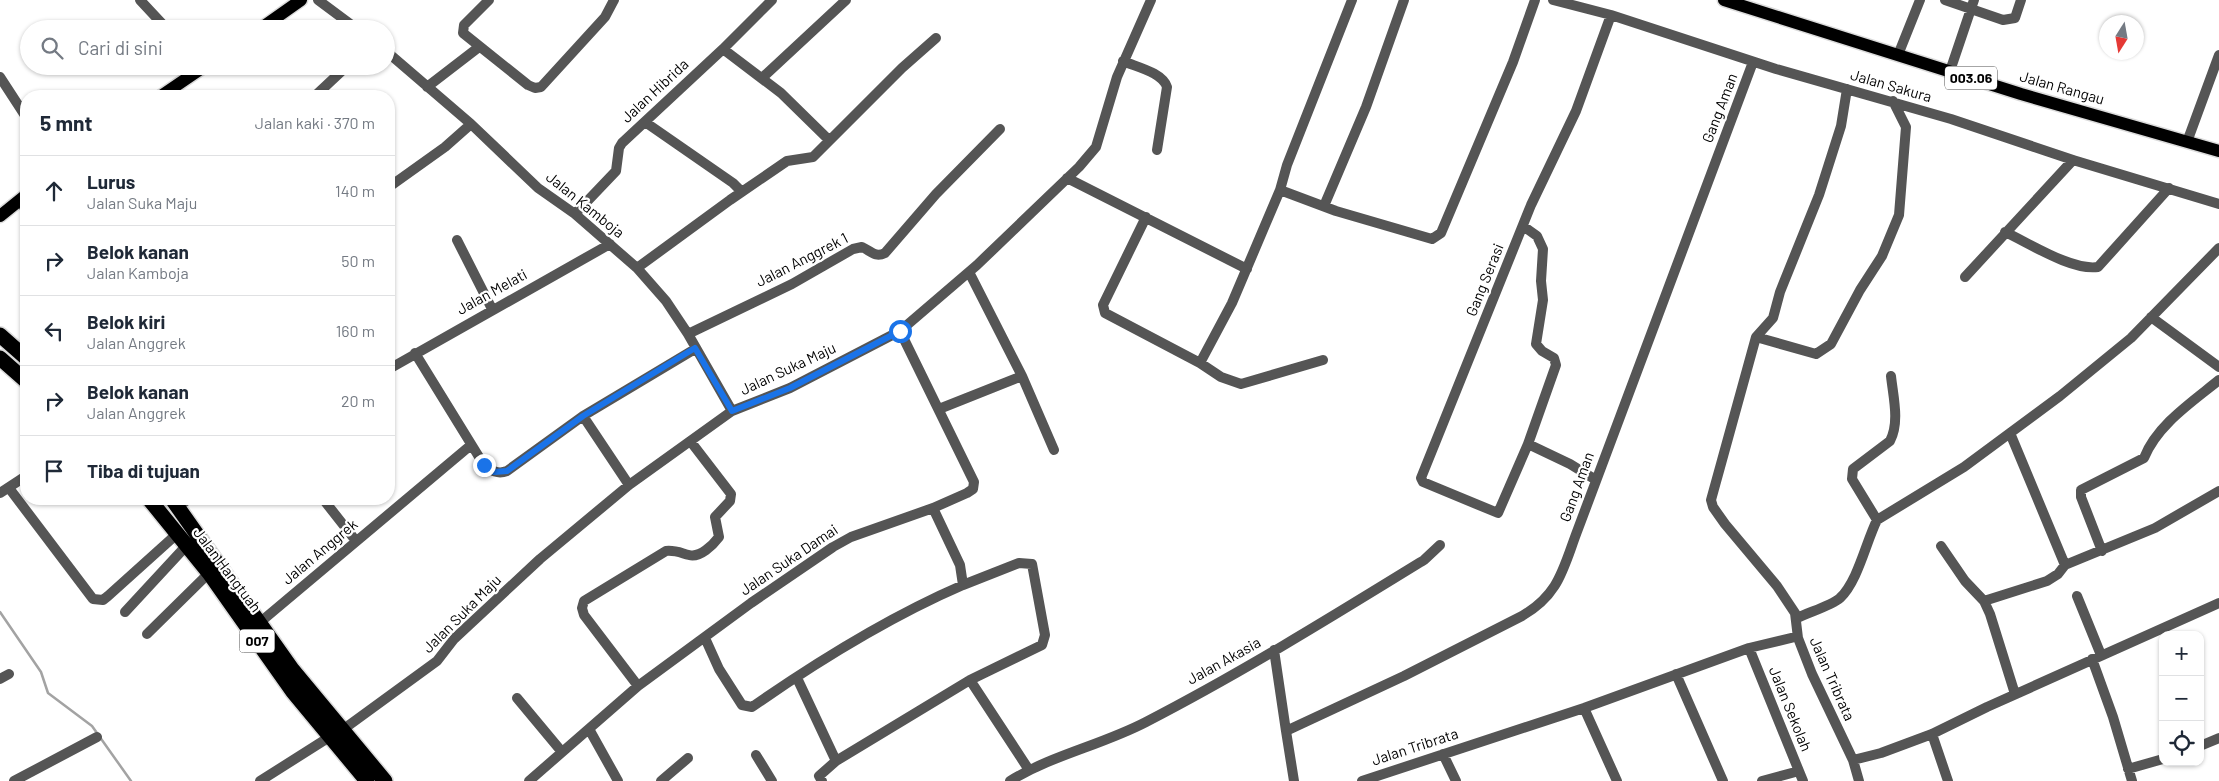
<!DOCTYPE html>
<html lang="id">
<head>
<meta charset="utf-8">
<style>
  :root { --surface:#fff; --page:#f2f2f3; --text:#1f2937; --muted:#747a83; --line:#e0e1e3 }
  body { margin:0; font-family:Barlow,sans-serif; background:var(--page); color:var(--text) }
  .controls { position:absolute; right:15px; bottom:15px; display:grid; overflow:hidden; border-radius:10px; box-shadow:0 1px 4px #0004 }
  .controls button { width:45px; height:45px; display:grid; place-items:center; padding:0; border:0; border-bottom:1px solid var(--line); background:var(--surface); color:var(--text); font:25px sans-serif }
  .compass { position:absolute; left:2099px; top:15px; width:45px; height:45px; border-radius:50%; background:var(--surface); box-shadow:0 1px 4px #0004; rotate:191deg }
  .stop { position:absolute; width:15px; height:15px; margin:-11px; border:4px solid #1a73e8; border-radius:50%; background:#fff }
  .stop.end { background:#1a73e8; border-color:#fff; box-shadow:0 1px 5px #0008 }
  .list { margin:0; padding:0; list-style:none }
  h2 { display:flex; justify-content:space-between; align-items:center; height:65px; margin:0; padding:0 20px; font-size:21px }
  h2 small { font-size:16px; font-weight:400; color:var(--muted) }
  .list li { display:grid; grid-template-columns:32px 1fr auto; gap:15px; align-items:center; box-sizing:border-box; height:70px; padding:0 20px; border-top:1px solid var(--line) }
  .list b { display:block; font-size:19px; white-space:nowrap }
  .list p { margin:0; font-size:16px; white-space:nowrap; color:var(--muted) }
  .list em { font-size:16px; font-style:normal; color:var(--muted) }
  .icon { flex:none; width:28px; height:28px; fill:none; stroke:currentColor; stroke-width:2; stroke-linecap:round; stroke-linejoin:round }
  .map { position:relative; flex:none; width:2219px; height:781px; overflow:hidden }
  .search { position:absolute; background:var(--surface); box-shadow:0 1px 4px #0004; left:20px; top:20px; width:375px; height:55px; display:flex; align-items:center; gap:12px; box-sizing:border-box; padding:0 18px; border-radius:28px; color:var(--muted); font-size:19px }
  .panel { position:absolute; background:var(--surface); box-shadow:0 1px 4px #0004; left:20px; top:90px; width:375px; height:415px; border-radius:20px }
  .map>svg:first-child { display:block }
</style>
</head>
<body>
<div class="map">
<svg width="2219" height="781" viewBox="0 0 2219 781">
  <rect width="100%" height="100%" fill="#fff"/>
  <g fill="none" stroke-linecap="round" stroke-linejoin="round">
    <path stroke="#a3a3a3" stroke-width="2.5" d="M0,612l41,60 7,21 44,33 39,55"/>
    <g stroke="#dbdbdb" stroke-width="15">
      <path id="primary" d="M1724,0l297,94 198,57
        M260,29l41,-29
        M161,96l44,-30
        M0,216l26,-21"/>
    </g>
    <g stroke="#dbdbdb" stroke-width="18">
      <path id="highway" d="M0,335l26,23
        M0,358l26,23
        M149,499l60,74 84,119 74,89
        M172,499l120,170 93,112"/>
    </g>
    <path stroke="#555" stroke-width="10" d="M140,0l27,29
      M318,0l39,29
      M489,0l-25,25 -1,8 65,52 7,3 6,-1 64,-70 9,-17
      M1352,0l-65,165 -7,25 56,21 96,28 9,-6 72,-171 22,-62
      M1553,0l58,15 165,54 175,50 122,41 146,44
      M1945,0l58,20 12,-2 6,-18
      M723,49l58,44 48,47
      M386,51l85,73 67,64 37,26 62,54 29,33 22,33 44,77
      M1898,55l22,-55
      M1123,61c13,6 39,11 44,26l-10,63
      M1950,71l24,-71
      M0,77l26,40
      M762,78l84,-78
      M427,87l52,-40
      M315,96l32,-30
      M645,122l88,61 9,9
      M2187,142l32,-87
      M1067,178l180,91
      M389,187l56,-40 26,-23
      M19,201l7,8
      M1324,206l42,-99 38,-107
      M575,214l41,-43 3,-23 3,-5 101,-94 49,-49
      M1146,217l-43,88 2,8 95,50 21,14 20,7 82,-24
      M1523,226l14,10 6,13 -2,32 2,19 -7,44 6,7 12,7 2,7 -28,79
      M2005,232c24,11 67,39 93,35l71,-79
      M457,240l35,69
      M637,268l93,-68 57,-39 26,-4 89,-89 34,-30
      M969,272l53,104 32,74
      M1965,277l108,-117
      M2151,317l68,50
      M688,334l104,-50 61,-35 9,-2c9,4 13,11 23,6l51,-59 64,-65
      M1756,337l60,17 15,-10 29,-54 22,-34 17,-41 7,-88 -13,-26
      M415,353l69,112c7,5 13,10 23,6l76,-55 112,-67
      M1200,363l32,-60 48,-113
      M389,369l221,-125
      M939,409l83,-33
      M583,416l46,69
      M2010,433l55,132
      M1596,480l-26,-16 -42,-20 -30,69 -75,-31 -2,-4 110,-273 45,-94 35,-96
      M9,488l84,111 10,1 5,-4 70,-63
      M0,493l26,-17
      M323,499l33,42
      M178,506l11,-7
      M1877,520l87,-53 96,-71 71,-58 88,-90
      M1941,546l24,35 19,20 6,13 25,80
      M2102,551l-21,-54v-7l63,-32c13,-33 48,-56 75,-78
      M2077,596l24,59
      M1984,601l63,-20 11,-7 7,-9 90,-37 64,-37
      M125,612l62,-67
      M1797,618c12,-6 34,-12 43,-20 18,-17 26,-56 37,-78l-25,-41 1,-10 37,-28c10,-19 3,-45 1,-65
      M258,624l213,-179
      M147,634l62,-61
      M705,638l14,31 23,36 10,2c66,-46 137,-90 211,-122l-3,-20 -27,-57
      M1798,638l-3,-25 -18,-27 -52,-62 -12,-17 -2,-7 45,-163 17,-19 7,-26 39,-97 22,-69 6,-37
      M1749,648l54,133
      M1274,650l12,81
      M2092,659l21,58 19,64
      M1676,674l47,107
      M797,678l39,83
      M0,679l9,-5
      M970,680l59,90
      M638,686l-54,-71 -2,-7 2,-7 82,-50c9,-1 15,2 23,4 11,3 24,-10 30,-18l-4,-20 15,-16 1,-7 -40,-52
      M517,698l45,54
      M1584,708l33,73
      M589,729l29,52
      M341,731l96,-70 17,-22 86,-80 89,-74 103,-74 58,-23 110,-57 77,-66 102,-98 17,-20 21,-70 34,-77
      M1932,734l16,47
      M2200,746l19,-8
      M1443,754l13,27
      M756,755l16,26
      M1853,760l6,21
      M2128,769l35,-10
      M14,781l83,-44
      M260,781l71,-45
      M529,781l109,-95 113,-83 82,-56 18,-10 82,-29 34,-15 6,-4 1,-7 -74,-151
      M661,781l27,-23
      M822,781l-3,-5 17,-15 134,-81 72,-35 3,-10 -13,-71 -13,-1 -56,22
      M1010,781c42,-26 92,-36 136,-59 95,-49 187,-106 278,-162l16,-15
      M1294,781l-8,-50 118,-55 118,-60c38,-22 41,-48 56,-87l175,-467
      M1362,781l222,-73 165,-60 46,-11 3,1 14,36 41,86 28,-7 51,-19 55,-27 232,-104
      M1762,781l37,-10"/>
    <use href="#primary" stroke="#000" stroke-width="12"/>
    <use href="#highway" stroke="#000" stroke-width="15"/>
  </g>
  <g fill="none" stroke-linecap="round" stroke-linejoin="round">
    <path stroke="#1a73e8" stroke-width="6" d="M484,465l10,7 13,-1 76,-55 112,-68 37,63 58,-23 110,-57"/>
  </g>
  <g text-anchor="middle" stroke-width="4.5" stroke-linejoin="round" paint-order="stroke">
    <g fill="#fff" stroke="#4c4c4c" stroke-width="1">
      <rect x="1945" y="66.5" width="52" height="23" rx="4"/>
      <rect x="239.5" y="629.5" width="35" height="23" rx="4"/>
    </g>
    <g font-size="14" font-weight="bold" fill="#000">
      <text x="1971" y="83">003.06</text>
      <text x="257" y="646">007</text>
    </g>
    <g font-size="15" fill="#000" stroke="#fff">
      <text transform="translate(1891 86) rotate(16)" y="5">Jalan Sakura</text>
      <text transform="translate(2062 88) rotate(16)" y="5">Jalan Rangau</text>
      <text transform="translate(655 91) rotate(-43)" y="5">Jalan Hibrida</text>
      <text transform="translate(1720 108) rotate(-69)" y="5">Gang Aman</text>
      <text transform="translate(585 205) rotate(39)" y="5">Jalan Kamboja</text>
      <text transform="translate(802 260) rotate(-27)" y="5">Jalan Anggrek 1</text>
      <text transform="translate(1485 280) rotate(-68)" y="5">Gang Serasi</text>
      <text transform="translate(492 292) rotate(-29)" y="5">Jalan Melati</text>
      <text transform="translate(788 369) rotate(-25)" y="5">Jalan Suka Maju</text>
      <text transform="translate(1577 487) rotate(-70)" y="5">Gang Aman</text>
      <text transform="translate(320 552) rotate(-40)" y="5">Jalan Anggrek</text>
      <text transform="translate(789 560) rotate(-34)" y="5">Jalan Suka Damai</text>
      <text transform="translate(227 570) rotate(53)" y="5">Jalan Hangtuah</text>
      <text transform="translate(462 614) rotate(-45)" y="5">Jalan Suka Maju</text>
      <text transform="translate(1224 661) rotate(-29)" y="5">Jalan Akasia</text>
      <text transform="translate(1832 679) rotate(66)" y="5">Jalan Tribrata</text>
      <text transform="translate(1790 709) rotate(68)" y="5">Jalan Sekolah</text>
      <text transform="translate(1415 747) rotate(-18)" y="5">Jalan Tribrata</text>
    </g>
  </g>
</svg>
<div class="controls">
<button>+</button>
<button>−</button>
<button><svg class="icon" aria-label="locate" viewBox="0 0 24 24"><circle cx="12" cy="12" r="6"/><path d="M12 2v4M12 18v4M2 12h4M18 12h4"/></svg></button>
</div>
<svg class="compass" viewBox="-18 -18 36 36"><path d="M0-13l5 13h-10z" fill="#e53935"/><path d="M0 13l5-13h-10z" fill="#747a83"/></svg>
<div class="stop" style="left:900px;top:331px"></div>
<div class="stop end" style="left:484px;top:465px"></div>
<div class="search"><svg class="icon" aria-label="search" viewBox="0 0 24 24"><circle cx="10" cy="10" r="6"/><path d="M15 15l6 6"/></svg>Cari di sini</div>
<section class="panel">
<h2>5 mnt<small>Jalan kaki · 370 m</small></h2>
<ul class="list">
<li><svg class="icon" aria-label="ahead" viewBox="0 0 24 24"><path d="M12 20V5M6 11l6-6 6 6"/></svg><div><b>Lurus</b><p>Jalan Suka Maju</p></div><em>140 m</em></li>
<li><svg class="icon" aria-label="right" viewBox="0 0 24 24"><path d="M7 20v-9h11M14 6l5 5-5 5"/></svg><div><b>Belok kanan</b><p>Jalan Kamboja</p></div><em>50 m</em></li>
<li><svg class="icon" aria-label="left" viewBox="0 0 24 24"><path d="M17 20v-9H6M10 6l-5 5 5 5"/></svg><div><b>Belok kiri</b><p>Jalan Anggrek</p></div><em>160 m</em></li>
<li><svg class="icon" aria-label="right" viewBox="0 0 24 24"><path d="M7 20v-9h11M14 6l5 5-5 5"/></svg><div><b>Belok kanan</b><p>Jalan Anggrek</p></div><em>20 m</em></li>
<li><svg class="icon" aria-label="arrive" viewBox="0 0 24 24"><path d="M6 21V4h12l-3 4 3 4H6"/></svg><div><b>Tiba di tujuan</b></div></li>
</ul>
</section>
</div>
</body>
</html>
